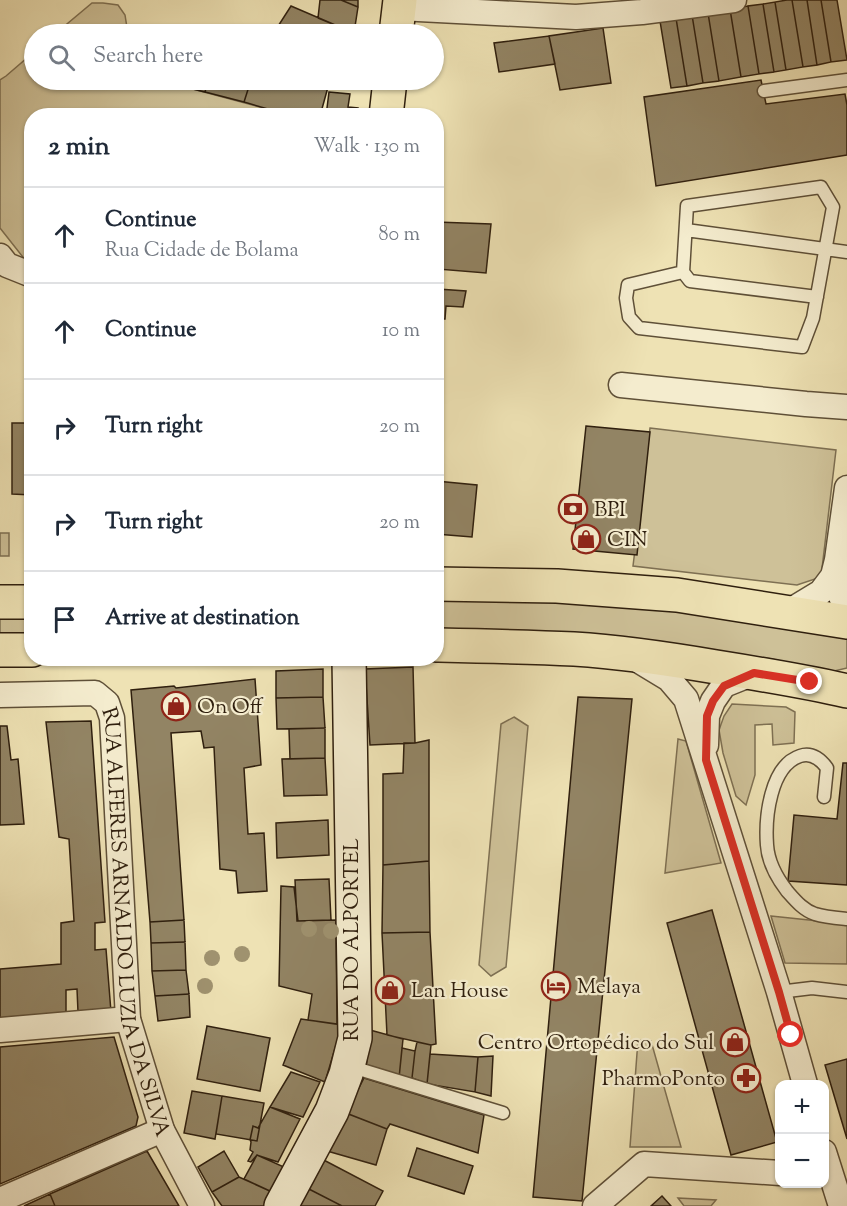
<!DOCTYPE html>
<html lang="en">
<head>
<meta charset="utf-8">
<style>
  :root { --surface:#fff; --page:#f2f2f3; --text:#1f2937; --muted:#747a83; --line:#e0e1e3 }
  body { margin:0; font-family:"Sorts Mill Goudy",serif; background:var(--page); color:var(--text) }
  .controls { position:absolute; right:18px; bottom:18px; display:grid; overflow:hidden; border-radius:12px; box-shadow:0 2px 4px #0004 }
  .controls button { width:54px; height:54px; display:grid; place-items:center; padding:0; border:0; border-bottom:2px solid var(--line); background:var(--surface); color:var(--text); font:30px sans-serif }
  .stop { position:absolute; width:18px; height:18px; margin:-14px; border:4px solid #d93025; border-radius:50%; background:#fff }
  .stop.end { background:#d93025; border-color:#fff; box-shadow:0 2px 6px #0008 }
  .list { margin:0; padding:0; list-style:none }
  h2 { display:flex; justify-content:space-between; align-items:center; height:78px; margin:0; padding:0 24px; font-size:26px }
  h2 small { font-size:20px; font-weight:400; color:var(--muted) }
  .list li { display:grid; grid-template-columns:39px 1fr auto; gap:18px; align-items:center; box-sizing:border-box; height:96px; padding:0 24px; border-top:2px solid var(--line) }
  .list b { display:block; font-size:22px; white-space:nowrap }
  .list p { margin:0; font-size:20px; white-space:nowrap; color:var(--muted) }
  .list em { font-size:20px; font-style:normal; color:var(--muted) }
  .icon { flex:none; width:33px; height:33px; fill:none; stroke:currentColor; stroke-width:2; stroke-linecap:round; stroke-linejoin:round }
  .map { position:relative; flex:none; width:847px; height:1206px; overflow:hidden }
  .search { position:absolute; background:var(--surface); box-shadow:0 2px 4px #0004; left:24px; top:24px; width:420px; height:66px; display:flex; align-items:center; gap:15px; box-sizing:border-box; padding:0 21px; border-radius:33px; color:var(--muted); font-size:22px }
  .panel { position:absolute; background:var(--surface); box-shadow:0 2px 4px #0004; left:24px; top:108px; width:420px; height:558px; border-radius:24px }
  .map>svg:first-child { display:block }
</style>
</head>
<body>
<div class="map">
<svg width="847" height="1206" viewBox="0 0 847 1206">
  <rect width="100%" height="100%" fill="#eee2b4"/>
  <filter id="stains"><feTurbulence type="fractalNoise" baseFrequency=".00333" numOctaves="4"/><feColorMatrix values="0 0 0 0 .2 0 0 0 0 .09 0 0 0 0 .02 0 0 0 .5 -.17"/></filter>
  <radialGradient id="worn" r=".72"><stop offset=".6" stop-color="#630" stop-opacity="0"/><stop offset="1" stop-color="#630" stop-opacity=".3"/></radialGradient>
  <path fill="#cec198" stroke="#7e7053" stroke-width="1.5" d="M92,3h11l15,2 7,10 3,19h-73z
    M34,52v28h125l108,29 -3,7h-232l-1,147 -5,-2 -26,-33v-148l6,-4z
    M650,428l186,22 -15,127 -24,8 -164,-19z
    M0,533h9v23h-9z
    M437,598l148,5 79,6 183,28v31l-17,4 -58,-13 -72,-10 -263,-19z
    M0,613h31v20h-31z
    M732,704l54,3 9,5 -1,31 -21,2 -1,-21 -17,1v50l-9,30 -10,-9 -13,-43 -4,-23 5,-14z
    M514,717l14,9 -22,241 -15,9 -12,-11 22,-241z
    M678,739l8,2 35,122 -56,10z
    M771,916l76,8v40l-62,-1z
    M638,1040l13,1 30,106h-51z
    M678,1198l38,2 -5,6h-27z"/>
  <path fill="#928464" stroke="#2f1f0e" stroke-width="1.5" d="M320,0h21l17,7 -4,26 -36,-15z
    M341,0h17v7z
    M787,0h5l11,67 -17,3 -11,-68z
    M792,0h15l10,65 -14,2z
    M807,0h14l10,62 -14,3z
    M821,0h16l10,60 -16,2z
    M775,2l11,68 -12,2 -11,-68z
    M763,4l11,68 -15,2 -11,-68z
    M291,6l63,27v1h-81z
    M748,6l11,68 -18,3 -11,-68z
    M730,9l11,68 -22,4 -11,-68z
    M708,13l11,68 -16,2 -11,-68z
    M692,15l11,68 -16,3 -11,-68z
    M676,18l11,68 -16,2 -11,-67z
    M603,28l8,55 -51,7 -11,-54z
    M549,36l6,28 -56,8 -5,-29z
    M158,80h50l-3,12z
    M208,80h43l-7,22 -39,-10z
    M251,80h48l29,7 -8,29h-28l-48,-14z
    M761,80l5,24 79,-10 2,11v50l-191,31 -12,-89z
    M329,92l21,2 -2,13 10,1 -1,8h-31z
    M267,109l25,7h-28z
    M436,222l55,2 -5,49 -48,-4v20l28,2 -3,16 -17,-1 -1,13h-9z
    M32,308v109h-4z
    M12,423h13v11h7v61l-20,-1z
    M586,426l64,6 -13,123 -64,-6z
    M436,481l41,4 -5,52 -36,-3z
    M413,667l2,76 -45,2 -5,-76z
    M323,669v28l-47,1v-27z
    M255,679l6,86 -17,3 4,66 16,-1 3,58 -29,2 -2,-22 -16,-2 -6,-122 -10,1 -3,-17 -30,2 13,187 -34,2 -19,-232 43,-4 2,2z
    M323,697l2,31 -48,1 -1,-31z
    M578,697l54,2 -50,502 -49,-4z
    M91,721l14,201 -10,1v27l11,-1 5,63h-33l-1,-23 -11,1v24l-66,7v-52l61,-5v-41l13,-2 -5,-82 -10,-2 -13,-115z
    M0,726h7l4,34 7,-1 6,65 -24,1z
    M325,728v30l-35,1 -1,-30z
    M429,740v121l-46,4v-91l20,-1 1,-30h11z
    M325,758l2,37 -43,1 -2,-37z
    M843,763h4v122l-59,-4 6,-66 43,4z
    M328,820l1,35 -52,3 -1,-35z
    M429,861l1,71 -48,1 1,-68z
    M329,879l2,41 -34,1 -2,-41z
    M281,886l13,1 4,34 38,-1 1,104 -29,-4 4,-26 -33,-8z
    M712,910l65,232 -46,13 -64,-232z
    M184,920l1,22 -34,1 -1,-21z
    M430,932l6,112 -5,1 -44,-10 -5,-102z
    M185,942l1,28 -34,1 -1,-28z
    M186,970l3,24 -34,2 -3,-25z
    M189,994l1,23 -32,4 -3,-25z
    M301,1019l41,6 -17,57 -42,-17z
    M207,1026l63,12 -10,53 -63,-12z
    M370,1030l33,9 -4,39 -33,-9z
    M114,1037l24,80 -2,9 -136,58v-137z
    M417,1042l14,3 -4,39 -15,-6 3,-27z
    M402,1048l13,3 -3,27h-13z
    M430,1054l48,3 -3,35 -48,-8z
    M493,1056l-2,40 -16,-4 3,-35z
    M847,1059v80l-22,-74z
    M291,1072l29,10 -17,35 -33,-10z
    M364,1078l120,37 -6,38 -88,-29 -3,5 -41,-16z
    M192,1091l30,5 -7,43 -31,-6z
    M222,1096l42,7 -7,38 -41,-7z
    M270,1107l30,12 -22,43 -21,-7 -6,7 -3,-1 5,-9 -3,-2 1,-8 -1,-2 3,-14 5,2z
    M346,1113l41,16 -11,36 -49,-14z
    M417,1148l56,18 -9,28 -56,-18z
    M147,1151l32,55h-124l-5,-12z
    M224,1151l15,26 -27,15 -14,-25z
    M257,1155l27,12 -12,25 -28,-13z
    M318,1157l65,34 -8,15h-33l-39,-20z
    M239,1177l33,15 -7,14h-43l-10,-14z
    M303,1186l39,20h-50z
    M50,1194l5,12h-31z
    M662,1196l9,10h-20z"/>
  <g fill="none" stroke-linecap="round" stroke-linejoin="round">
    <g stroke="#5f5038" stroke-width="15">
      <path id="lane" d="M764,91l83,-11
        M821,187l12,20 -20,111 -11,29 -163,-19 -10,-11 -3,-19 2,-13 55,-13 4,-66z
        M686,230l161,22
        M683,272l7,9 127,16
        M824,797l3,-29c-6,-8 -15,-16 -27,-12 -30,10 -35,62 -33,89 1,16 10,33 20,46 8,9 16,19 28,23 10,3 22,4 32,5
        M779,992l33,-4 35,4
        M349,1066l154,47"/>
    </g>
    <g stroke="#5f5038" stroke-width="27">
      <g id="street">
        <path d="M399,8l177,9 66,-5 92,-12"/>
        <path d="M0,256l7,9 25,10"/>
        <path d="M621,385l185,19 41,3"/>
        <path d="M837,562c1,16 0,33 10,46"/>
        <path d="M788,612l33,-20 12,-16 4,-16 10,-72"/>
        <path d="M636,659l33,20 17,20 93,293 26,92"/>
        <path id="s1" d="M0,695l95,-2 12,10 5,15 16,301 34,111 40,76"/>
        <path d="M706,745l1,-29 6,-15 11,-16 30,-12"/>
        <path d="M0,1030l128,-11"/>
        <path d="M824,1152l17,54"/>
        <path d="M0,1200l162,-70"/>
        <path d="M595,1206l49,-42 136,9"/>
      </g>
    </g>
    <g stroke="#2f1f0e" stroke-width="36">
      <path id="secondary" d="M281,1206l51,-95 14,-37 9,-36 -6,-380"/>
    </g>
    <g stroke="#2f1f0e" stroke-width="36">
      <path id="primary" d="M396,34l4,-34
        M386,116l4,-36
        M436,584l121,2 120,9 170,27
        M0,602h32
        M436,645c46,1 93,2 138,4 48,3 95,10 142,18 44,7 88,14 131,24
        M0,650h32"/>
    </g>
    <use href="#lane" stroke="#f4ecce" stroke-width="12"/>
    <use href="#street" stroke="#f4ecce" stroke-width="24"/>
    <use href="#secondary" stroke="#f4ecce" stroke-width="33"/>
    <use href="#primary" stroke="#eee2b4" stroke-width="33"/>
  </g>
  <g fill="#9f926f">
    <circle cx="309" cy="929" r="8"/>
    <circle cx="331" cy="931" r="8"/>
    <circle cx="242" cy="954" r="8"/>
    <circle cx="212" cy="958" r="8"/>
    <circle cx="205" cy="986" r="8"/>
  </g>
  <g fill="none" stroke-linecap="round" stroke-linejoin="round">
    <path stroke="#d93025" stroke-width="8" d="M791,1035l-12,-43 -73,-232 1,-44 6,-15 11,-15 30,-13 56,9"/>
  </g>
  <defs>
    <g id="bank-ring" transform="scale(1.5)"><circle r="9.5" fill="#f4ecce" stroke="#8f2418" stroke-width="1.5"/><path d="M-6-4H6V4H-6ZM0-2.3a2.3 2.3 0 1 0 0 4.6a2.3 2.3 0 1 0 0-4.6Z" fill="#8f2418"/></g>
    <g id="shop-ring" transform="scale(1.5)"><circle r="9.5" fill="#f4ecce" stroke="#8f2418" stroke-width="1.5"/><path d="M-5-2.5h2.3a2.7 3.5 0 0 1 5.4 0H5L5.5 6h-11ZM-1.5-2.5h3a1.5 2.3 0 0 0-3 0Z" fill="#8f2418"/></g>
    <g id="hotel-ring" transform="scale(1.5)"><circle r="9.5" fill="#f4ecce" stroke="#8f2418" stroke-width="1.5"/><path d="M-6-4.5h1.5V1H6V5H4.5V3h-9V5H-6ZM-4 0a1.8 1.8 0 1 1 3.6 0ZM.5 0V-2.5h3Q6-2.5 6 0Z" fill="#8f2418"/></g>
    <g id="pharmacy-ring" transform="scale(1.5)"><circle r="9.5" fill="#f4ecce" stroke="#8f2418" stroke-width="1.5"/><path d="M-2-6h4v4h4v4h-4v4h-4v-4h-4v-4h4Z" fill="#8f2418"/></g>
  </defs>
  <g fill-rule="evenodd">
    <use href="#bank-ring" x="573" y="509"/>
    <use href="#shop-ring" x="586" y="539"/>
    <use href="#shop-ring" x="176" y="706"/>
    <use href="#hotel-ring" x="556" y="986"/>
    <use href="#shop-ring" x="390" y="990"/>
    <use href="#shop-ring" x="735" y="1042"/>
    <use href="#pharmacy-ring" x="746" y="1078"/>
  </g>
  <g text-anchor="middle" stroke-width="4.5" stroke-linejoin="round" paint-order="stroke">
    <g font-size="21" fill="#2f1f0e" stroke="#f4ecce" text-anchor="start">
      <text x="594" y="516">BPI</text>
      <text x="607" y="546">CIN</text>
      <text x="197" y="713">On Off</text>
      <text x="577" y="993">Melaya</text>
      <text x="411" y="997">Lan House</text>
      <text x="714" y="1049" text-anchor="end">Centro Ortopédico do Sul</text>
      <text x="725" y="1085" text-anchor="end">PharmoPonto</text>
    </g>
    <g font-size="21" fill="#2f1f0e" stroke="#f4ecce">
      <text dy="7" stroke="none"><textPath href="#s1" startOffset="333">RUA ALFERES ARNALDO LUZIA DA SILVA</textPath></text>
      <text transform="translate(351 940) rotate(-90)" y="7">RUA DO ALPORTEL</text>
    </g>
  </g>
  <rect width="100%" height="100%" filter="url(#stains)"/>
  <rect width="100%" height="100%" fill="url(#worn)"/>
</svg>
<div class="controls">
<button>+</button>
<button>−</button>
</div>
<div class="stop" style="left:791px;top:1035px"></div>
<div class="stop end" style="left:810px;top:682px"></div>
<div class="search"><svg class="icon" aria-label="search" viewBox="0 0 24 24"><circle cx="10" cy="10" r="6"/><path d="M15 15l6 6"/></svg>Search here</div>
<section class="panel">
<h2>2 min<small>Walk · 130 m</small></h2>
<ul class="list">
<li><svg class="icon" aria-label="ahead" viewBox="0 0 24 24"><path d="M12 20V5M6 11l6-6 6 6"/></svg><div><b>Continue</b><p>Rua Cidade de Bolama</p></div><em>80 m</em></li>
<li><svg class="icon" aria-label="ahead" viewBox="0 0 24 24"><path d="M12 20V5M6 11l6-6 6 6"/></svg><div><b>Continue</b></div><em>10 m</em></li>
<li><svg class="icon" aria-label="right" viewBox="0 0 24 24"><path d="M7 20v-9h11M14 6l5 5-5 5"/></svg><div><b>Turn right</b></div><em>20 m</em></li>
<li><svg class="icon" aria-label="right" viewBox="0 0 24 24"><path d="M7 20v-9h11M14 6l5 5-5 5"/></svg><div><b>Turn right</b></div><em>20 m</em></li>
<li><svg class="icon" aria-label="arrive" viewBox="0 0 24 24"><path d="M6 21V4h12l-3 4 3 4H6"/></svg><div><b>Arrive at destination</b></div></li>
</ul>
</section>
</div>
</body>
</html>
